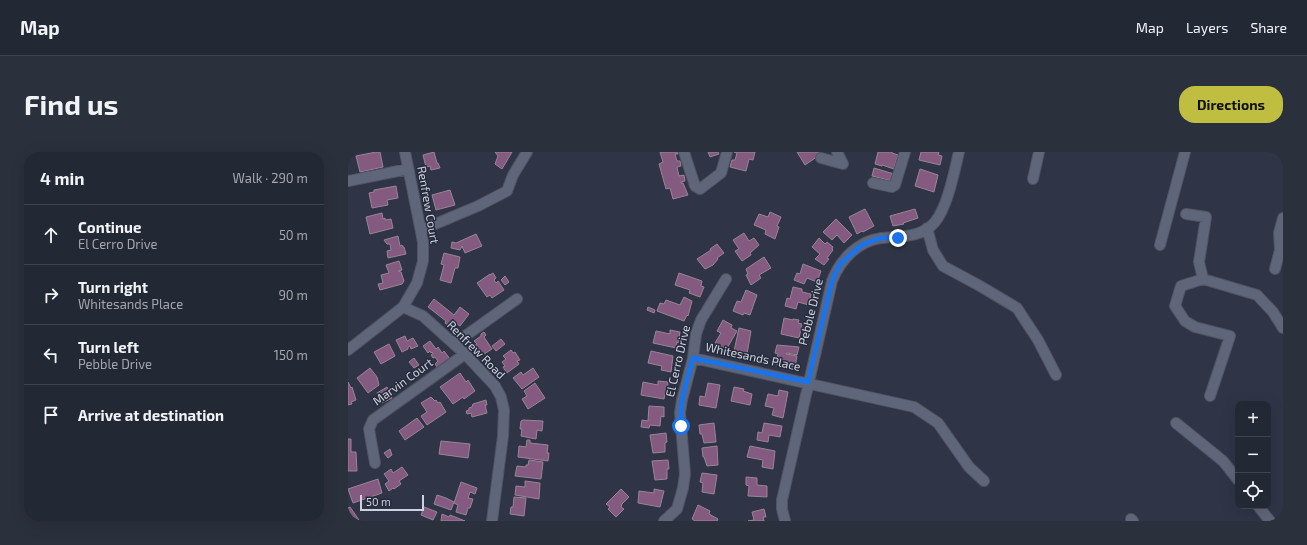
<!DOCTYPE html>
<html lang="en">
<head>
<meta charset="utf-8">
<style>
  :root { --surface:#232835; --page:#2b303d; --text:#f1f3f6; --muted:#a3a6ad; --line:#404450; --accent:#bfbe41 }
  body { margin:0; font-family:"Exo 2",sans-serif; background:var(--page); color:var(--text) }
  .controls { position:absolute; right:12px; bottom:12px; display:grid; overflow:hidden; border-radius:8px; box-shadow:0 4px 16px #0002 }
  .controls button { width:36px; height:36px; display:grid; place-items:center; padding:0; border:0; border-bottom:1px solid var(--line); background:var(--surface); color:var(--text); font:20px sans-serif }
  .scale { position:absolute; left:12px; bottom:10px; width:64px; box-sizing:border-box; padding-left:4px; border:2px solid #ced2de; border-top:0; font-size:11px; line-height:14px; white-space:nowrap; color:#ced2de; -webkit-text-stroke:3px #262b3d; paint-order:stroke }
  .stop { position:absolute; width:12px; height:12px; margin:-9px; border:3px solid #1a73e8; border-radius:50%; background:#fff }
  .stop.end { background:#1a73e8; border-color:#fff; box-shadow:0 1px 4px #0008 }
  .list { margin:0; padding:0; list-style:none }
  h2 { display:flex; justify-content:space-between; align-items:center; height:52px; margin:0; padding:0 16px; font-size:17px }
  h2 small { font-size:13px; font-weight:400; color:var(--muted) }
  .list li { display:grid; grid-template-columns:26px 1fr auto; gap:12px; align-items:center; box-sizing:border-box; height:60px; padding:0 16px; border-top:1px solid var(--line) }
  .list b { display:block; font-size:15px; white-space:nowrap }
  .list p { margin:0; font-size:13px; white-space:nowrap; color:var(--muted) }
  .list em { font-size:13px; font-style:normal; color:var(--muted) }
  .icon { flex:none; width:22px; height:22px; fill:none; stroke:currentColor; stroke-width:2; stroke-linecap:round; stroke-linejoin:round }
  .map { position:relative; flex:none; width:935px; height:369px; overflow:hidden; border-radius:16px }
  header { display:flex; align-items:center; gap:24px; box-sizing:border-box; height:56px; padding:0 20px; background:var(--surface); border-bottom:1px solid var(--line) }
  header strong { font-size:19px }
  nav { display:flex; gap:22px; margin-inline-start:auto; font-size:14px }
  .intro { display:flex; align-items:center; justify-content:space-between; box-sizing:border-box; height:96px; padding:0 24px }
  h1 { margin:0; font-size:28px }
  .button { padding:10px 18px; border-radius:16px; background:var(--accent); color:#111; font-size:14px; font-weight:700 }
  main { display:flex; gap:24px; padding:0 24px }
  aside { flex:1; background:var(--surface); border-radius:16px; box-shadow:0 4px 16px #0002 }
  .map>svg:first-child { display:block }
</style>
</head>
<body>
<header>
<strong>Map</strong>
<nav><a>Map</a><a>Layers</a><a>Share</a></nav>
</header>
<div class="intro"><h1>Find us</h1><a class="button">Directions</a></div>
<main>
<aside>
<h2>4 min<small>Walk · 290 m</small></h2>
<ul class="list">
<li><svg class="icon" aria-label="ahead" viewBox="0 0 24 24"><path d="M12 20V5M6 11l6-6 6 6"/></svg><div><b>Continue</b><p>El Cerro Drive</p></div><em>50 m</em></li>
<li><svg class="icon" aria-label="right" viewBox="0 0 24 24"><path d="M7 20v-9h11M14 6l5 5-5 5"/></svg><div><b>Turn right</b><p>Whitesands Place</p></div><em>90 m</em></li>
<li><svg class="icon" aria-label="left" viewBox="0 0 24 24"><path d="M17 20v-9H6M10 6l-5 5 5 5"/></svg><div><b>Turn left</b><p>Pebble Drive</p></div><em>150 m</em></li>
<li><svg class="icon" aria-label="arrive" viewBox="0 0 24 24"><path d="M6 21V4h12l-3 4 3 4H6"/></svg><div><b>Arrive at destination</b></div></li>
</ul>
</aside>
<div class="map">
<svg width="935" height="369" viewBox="0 0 935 369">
  <rect width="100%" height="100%" fill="#2f3547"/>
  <path fill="#855a81" stroke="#988495" d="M28,0h4l3,15 -23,5 -4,-16z
    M86,0l3,11h1l2,5 -9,2 -1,-4 -4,1 -3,-12z
    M147,0h17l-10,17 -7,-5 3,-8z
    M312,0h17l1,2h-3l2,7h3l1,5 -4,1 2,9 5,-1 1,6 -4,1v1h2l5,12 -15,4 -3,-11 -4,1 -7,-25 4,-2z
    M360,0h10l1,2 -9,3z
    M386,0h21l-2,8 -4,-1 -3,12 -16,-4 2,-7h3l2,-7z
    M449,0h23l1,2 -16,11z
    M530,0h14v1l6,2 -4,14 -12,-4v1l-7,-2z
    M573,0h18l-1,3 4,1 -2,9 -21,-5z
    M526,16l20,6 -2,7 -20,-5z
    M572,17l18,6 -4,17 -19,-6z
    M48,34l2,12 -11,2 1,5 -16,3 -3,-15 5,-1v-2z
    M102,38l5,15 -19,5 -4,-15z
    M517,57l9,17 -11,6 -1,-1 -5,3 -8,-17z
    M567,57l3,9 -15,5 1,1 -11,2 -3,-10z
    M422,60l11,5 -4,9 2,1 -4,12 -10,-5 1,-4 -12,-5 5,-11 9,3z
    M34,61l1,6 2,-1v2l6,-1 2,9 -23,6 -4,-17z
    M488,67l16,16 -8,8 -7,-8 -5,5 -9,-8z
    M396,81l5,8 5,-3 5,7 -9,8 1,2 -9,6 -7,-10 4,-2 -6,-9z
    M128,82l6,12 -17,7 -3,-7 -2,4 -9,-2 1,-6 4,1z
    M50,84l2,10 2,-1 1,2h1l2,7 -18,4 -1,-7 4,-1 -1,-6h-3l-3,-4z
    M471,86l6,6 2,-2 6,5 -1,2 1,1 -6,8 2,1 -5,6 -9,-6 5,-5 -8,-7z
    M369,92l7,9 -7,5 1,1 -5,6 -8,4 -8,-10 14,-9 -1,-1z
    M96,101l16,4 -2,11h-3l-4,15 -11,-3 4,-15 -3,-1z
    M416,105l7,11 -12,7 2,3 -10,7 -5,-10 2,-1 -2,-5z
    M51,109l3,9 -4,1 3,1 3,9 -2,3 -22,6 -2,-6 5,-1 -2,-8 8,-2 -3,-8z
    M455,112l18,7 -4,11 -10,-4 -3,6 -10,-4 3,-7 3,1z
    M145,121l3,5 -2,2 2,3 2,-2 6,9 -12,8 -2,-3 -3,2 -10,-14 13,-9v1z
    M331,121l23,8 -1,5 3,1 -4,10 -11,-4 1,-3 -15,-5z
    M157,124l4,6 -4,3 -4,-5z
    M445,135l9,2v3l9,2 -2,11 -11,-3 -2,7 -11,-3 2,-8 3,1z
    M398,138l11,5 -7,20 -6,-2 -1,2 -10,-4 4,-10 4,1z
    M336,145l8,4 -4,15 -1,-1 -3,6 -27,-10 3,-8 4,1 2,-4 14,5z
    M86,147l20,16 6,-8 9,7 -9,12 -6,-4 -2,3 -2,-1 -2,1 -3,-2 1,-2 -18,-14z
    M300,155l7,3 -1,3 -7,-3z
    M436,166l9,2v-1l6,1 -1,3 4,1 -3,14 -18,-4z
    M375,168l9,5 -1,3 6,3 -11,19 -11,-7 6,-10 -4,-2z
    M391,176l12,3 -4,23 -13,-3z
    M322,178l10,2 -2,11 -1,-1 -1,6 -23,-5 3,-12 14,3z
    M136,180l2,3 -2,2 8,12 -8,5 -2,-2h-4l-4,-6 3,-2 -3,-3 7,-5v-2z
    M57,184l2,5 6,-3 5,8 -7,3 -1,-3 -2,1v2l-6,3 -6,-12z
    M153,187l4,5 -9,7 -4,-5z
    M82,189l6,8 2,-2 4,6 2,-2 6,8 -12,9 -3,-4 3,-3 -3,-4 -2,1 -2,-3 2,-1 -1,-2 -1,1 -1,-2 -2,2 -5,-7z
    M41,192l6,12 -14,8 -7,-12z
    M429,193l22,2 -2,8 -10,-2 -1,1 11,2 -2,11 -19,-3 2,-10 -3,-1z
    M163,198l2,3 2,-1 5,8 -3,1 2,3 -12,9 -4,-6 2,-1 -3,-4 4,-3 -3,-3z
    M303,199l22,5 -2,16 -10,-2 1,-4 -14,-3z
    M66,206l5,7 -5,3 -5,-6z
    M22,216l7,9 2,8 -11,8 -11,-15z
    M185,216l6,9 -17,12 -9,-11 8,-6 2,3z
    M112,221l6,9 2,-2 7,11 -11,8 -1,-2 -10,7 -13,-17z
    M310,229l10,1 -1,11h-2l-1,6 -23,-4 2,-13 15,3z
    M0,230l3,6 1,-1 4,13 -5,2 1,2 -4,1z
    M187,231l10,15 -17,11 -6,-10 5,-3 -3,-5z
    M360,231l12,2 -4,23 -17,-3 1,-9 5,1z
    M39,235l5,11 -10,5 -5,-10z
    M386,235l10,2 -1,2 9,3 -2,11 -19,-4z
    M431,238l9,2 -5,26 -11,-3 2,-7 -9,-2 3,-12 10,2z
    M83,245l4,4 1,-1 2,3 2,-1 6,10 -19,13 -6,-9 6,-4 -6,-9z
    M138,248l1,5h-2l2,8 -15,4 -1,-4 -4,1 -1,-3 3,-1v-2l3,-1 1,-3z
    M301,254l15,1v10l-3,-1 -1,10 -10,-1 -1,3 -8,-1 1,-7 6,1z
    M69,266l7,9 -19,13 -6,-9z
    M175,268l20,1 -1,10 -5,-1 -1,9 -15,-3 1,-7h-2l1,-8z
    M366,271l2,19 -12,1 -2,-9h-2l-1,-9z
    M416,271l18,3 -2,11 -11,-2 -1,7 -11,-2 1,-8 4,1z
    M318,281l1,9 -2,1v9l-12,1 -3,-18z
    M0,287h3v13h5l1,19h-9z
    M179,288h3v3l18,2 -1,8h2l-1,8 -30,-4 1,-11 7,1z
    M93,289l29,3 -2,14 -29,-4z
    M369,294l1,19 -11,1 -3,-9h-1l-1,-9z
    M402,294l25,5 -2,18 -11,-2 1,-7 -16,-3z
    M42,297l2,6 -4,3 -4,-5z
    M181,308l14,2 -2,17 -26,-3 2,-10 9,1v-2h2z
    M320,308l1,9h-2v10l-12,1 -3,-19z
    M54,315l6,8 -9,6 2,3 -7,5 -1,-1 -4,3 -4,-7 4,-3 -5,-7 7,-5 2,4z
    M354,321l15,2 -3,19 -12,-2 1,-9 -3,-1z
    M398,325l11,1v7l10,1v11l-19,-1 1,-10 -3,-1z
    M30,327l4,14 -29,10 -5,-14z
    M177,329l15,2 -1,16 -24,-4 1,-9 9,1z
    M113,330l16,6 -2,6 -5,-2 -2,6 5,1 -3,9h-2l-2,7 -10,-3 2,-7 -4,-2z
    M273,337l8,8 -7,7 -1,3 3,2 -8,8 -8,-8 2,-2 -4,-3z
    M306,337l10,2 -4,16 -22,-4 1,-12 15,2z
    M89,343l9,3 8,4 -3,8 -17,-6z
    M166,345l12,1 -2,18 -14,-2 1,-7h2z
    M350,353l12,6 -1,3 9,5 -1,2h-22l-3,-2z
    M2,355l9,13 -2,1h-9v-13z
    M76,355l13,5 -4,8 -12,-5z
    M416,357l2,8h-3l1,4h-16l6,-1 -2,-8z
    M94,362l7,3 1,-2 15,6h-24z"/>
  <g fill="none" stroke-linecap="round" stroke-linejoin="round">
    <g stroke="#4f5362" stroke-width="12">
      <path id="minor" d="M336,0l11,34 5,3 21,-16 6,-21
        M473,6l22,6 -6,-12
        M685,27l6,-27
        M0,29l60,-12
        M525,31l19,4 3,-2 10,-33
        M838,62l20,3 -7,45 4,17
        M579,76l6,22 10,16 37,20 37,22 21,32 18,35
        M73,78l57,-24 29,-15 6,-16 14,-23
        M812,93l25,-93
        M927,117l5,-19 -1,-17 4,-15
        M55,155l20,9 42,38 30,32 6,11 3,13 -1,26 -11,85
        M106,192l63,-45
        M0,198l55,-43 14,-24 6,-22v-19l-18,-90
        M345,206l221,49 24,16 31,44 15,14
        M862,244l20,-60 -35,-9 -10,-6 -10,-15 6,-20 22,-7 54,16 16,17 10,16
        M828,271l47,38 15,19
        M27,311l-6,-34 4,-9 92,-66
        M910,354l12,15
        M783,367l2,2
        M316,369l13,-12 6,-21 2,-14 -5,-61 2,-13 11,-42 3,-24 5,-14 25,-41
        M437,369l-3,-12v-9l50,-219c8,-21 26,-40 49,-43 19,-2 41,0 54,-16 13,-16 19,-50 24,-70"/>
    </g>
    <use href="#minor" stroke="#60667a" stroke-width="10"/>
  </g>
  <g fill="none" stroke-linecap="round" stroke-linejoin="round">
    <path stroke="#1a73e8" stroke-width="5" d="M333,274c-2,-24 6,-45 12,-68l115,24 24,-101 8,-17 22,-19 18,-7h18"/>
  </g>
  <g text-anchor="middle" stroke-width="3" stroke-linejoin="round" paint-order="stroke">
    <g font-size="12" fill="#ced2de" stroke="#262b3d">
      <text transform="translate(80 53) rotate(80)" y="4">Renfrew Court</text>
      <text transform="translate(463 160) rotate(-76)" y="4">Pebble Drive</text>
      <text transform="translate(128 198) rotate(45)" y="4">Renfrew Road</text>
      <text transform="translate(405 205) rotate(12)" y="4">Whitesands Place</text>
      <text transform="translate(330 209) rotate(-77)" y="4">El Cerro Drive</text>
      <text transform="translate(55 230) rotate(-36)" y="4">Marvin Court</text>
    </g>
  </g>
</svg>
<div class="controls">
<button>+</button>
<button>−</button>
<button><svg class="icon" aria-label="locate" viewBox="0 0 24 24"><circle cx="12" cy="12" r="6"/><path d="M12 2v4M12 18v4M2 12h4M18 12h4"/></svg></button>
</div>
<div class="scale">50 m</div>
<div class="stop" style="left:333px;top:274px"></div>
<div class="stop end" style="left:550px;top:86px"></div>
</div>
</main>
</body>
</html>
